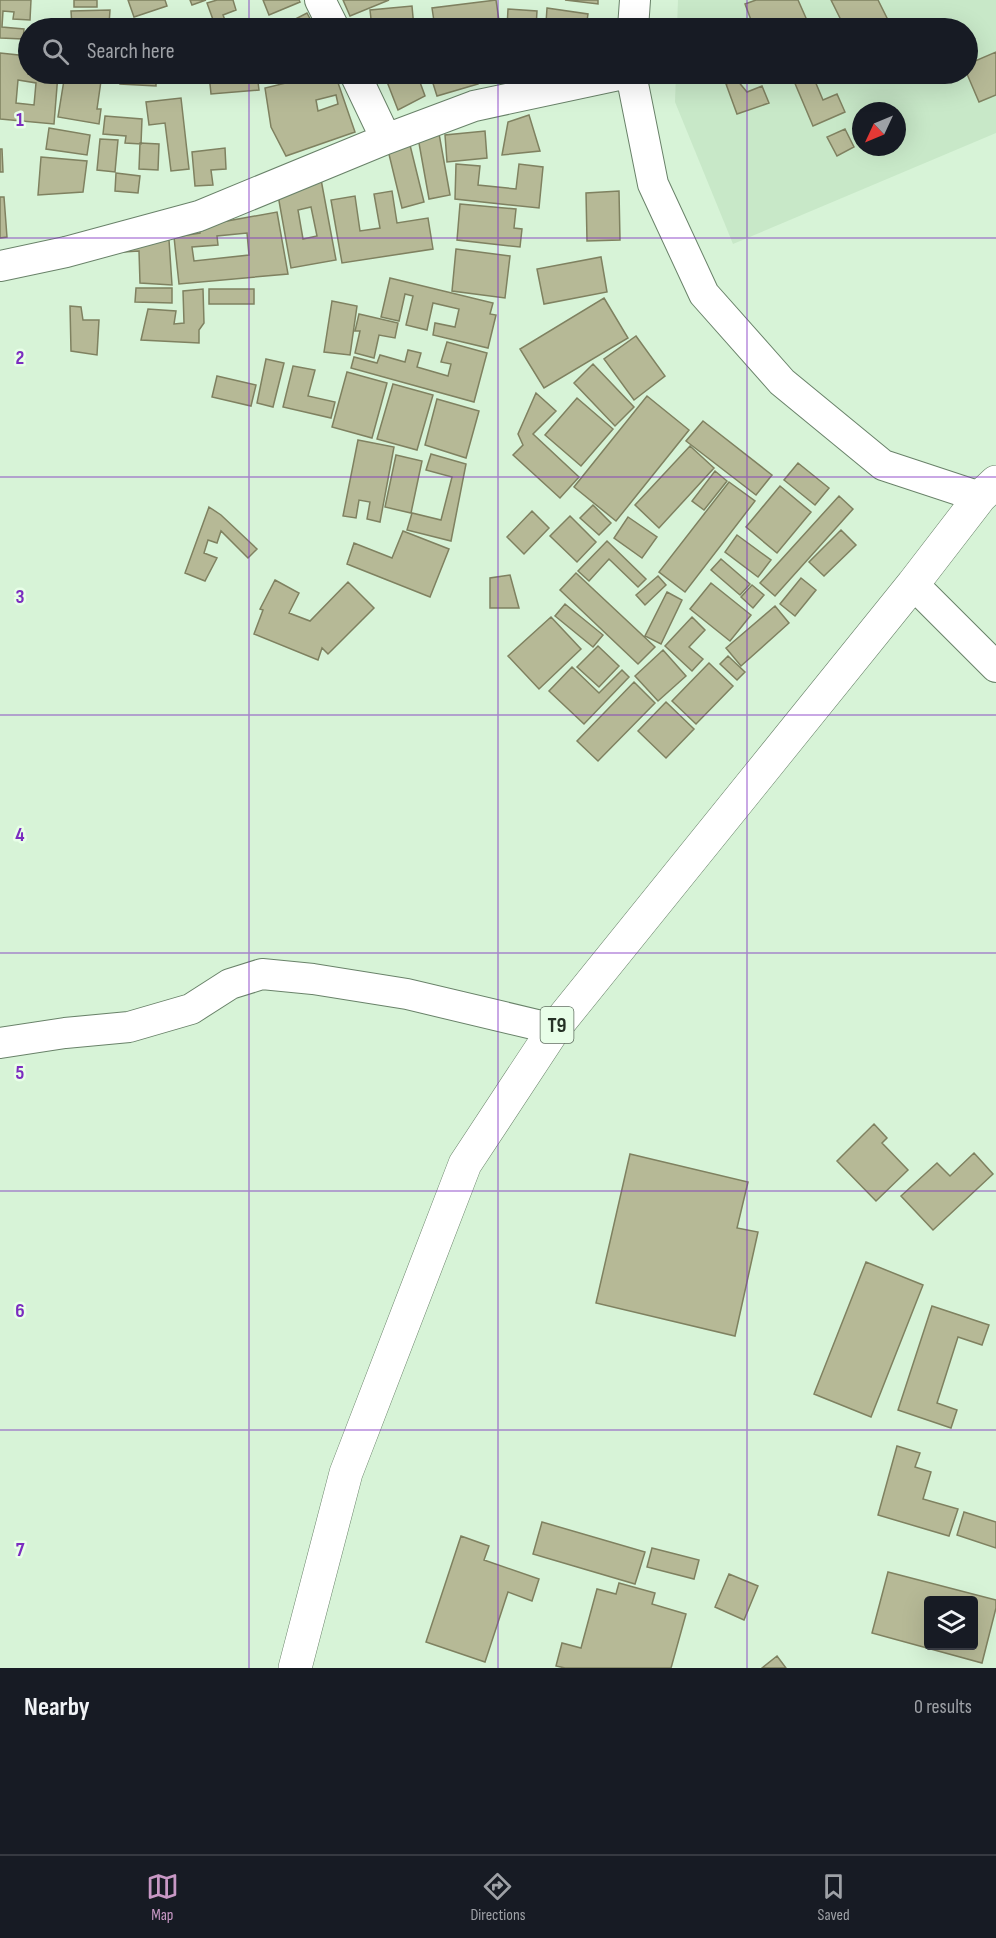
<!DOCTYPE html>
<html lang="en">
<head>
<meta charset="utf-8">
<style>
  :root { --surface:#171b24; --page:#20242c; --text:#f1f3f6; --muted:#9ea1a6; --line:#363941; --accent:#c898c5 }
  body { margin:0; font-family:"Sofia Sans Condensed",sans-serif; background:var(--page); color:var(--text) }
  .controls { position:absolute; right:18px; bottom:18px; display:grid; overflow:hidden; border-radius:6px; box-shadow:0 6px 24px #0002 }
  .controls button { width:54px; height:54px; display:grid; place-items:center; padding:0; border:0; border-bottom:2px solid var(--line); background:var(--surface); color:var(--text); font:30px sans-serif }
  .compass { position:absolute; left:852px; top:102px; width:54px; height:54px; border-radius:50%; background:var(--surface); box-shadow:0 6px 24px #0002; rotate:226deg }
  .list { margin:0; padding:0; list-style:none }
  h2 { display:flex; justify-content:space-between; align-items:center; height:78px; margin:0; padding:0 24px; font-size:26px }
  h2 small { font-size:20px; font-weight:400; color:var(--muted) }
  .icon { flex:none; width:33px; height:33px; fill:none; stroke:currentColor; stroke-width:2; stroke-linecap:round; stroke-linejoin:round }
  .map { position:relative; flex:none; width:996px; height:1668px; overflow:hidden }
  .search { position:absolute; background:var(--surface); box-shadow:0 6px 24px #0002; left:18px; right:18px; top:18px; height:66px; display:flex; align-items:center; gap:15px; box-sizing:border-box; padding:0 21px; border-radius:33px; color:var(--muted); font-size:22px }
  .sheet { height:186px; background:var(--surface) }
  nav { display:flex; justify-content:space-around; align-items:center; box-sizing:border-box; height:84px; border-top:2px solid var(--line); background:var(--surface); font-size:16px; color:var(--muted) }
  nav a { display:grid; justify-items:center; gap:3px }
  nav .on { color:var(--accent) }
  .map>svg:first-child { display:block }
</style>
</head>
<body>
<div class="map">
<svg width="996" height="1668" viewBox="0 0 996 1668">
  <rect width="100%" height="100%" fill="#d7f3d7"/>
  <path fill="#c8e8c8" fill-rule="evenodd" d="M678,0h318v133l-263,111 -58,-142 1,-28h292v-46h-291zM861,111h36v36h-36z"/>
  <path fill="#b6b996" stroke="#7f8160" stroke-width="1.5" fill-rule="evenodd" d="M0,0h31l-1,20 -17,-1 1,-7 -11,-1 -1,16 22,2 -1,10 -23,-1z
    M74,0h23v7h-23z
    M128,0h37l2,6 -33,11z
    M190,0h16l-14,5z
    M217,0h16l3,10 -13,5 5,13h-12l-9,-25z
    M263,0h36l1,2 -31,13z
    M343,0h46l-39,16z
    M496,0l4,28h-24l-1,-4 -40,4 -3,-20z
    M565,0h33v4z
    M756,0h42l8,18 -27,10h-25l-9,-24z
    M831,0h47l14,28h-47z
    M412,6l2,22h-42l-2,-18z
    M547,8l41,6 -2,14h-29l-11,-5z
    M508,9l29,2 -1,17h-29z
    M110,10l-1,15 -37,2 -1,-16z
    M307,13l8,15h-37z
    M178,20l3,8h-22z
    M828,22l3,6h-20z
    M996,52v43l-17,7 -12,-28 1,-10z
    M0,53l28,3v18h30l-4,50 -54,-5zM18,80l18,3 -2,22 -18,-2z
    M65,74h37l-5,35h4l-2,15 -41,-7z
    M120,74h36v12l-36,-2z
    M209,74h48l2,16 -48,4z
    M323,74h12l20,58 -69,24 -15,-29 -6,-39zM336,95l2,9 -20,7 -2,-11z
    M384,74h33l8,22 -27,14z
    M430,74h45l3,10 -41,12z
    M791,74h21l11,26 14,-6 8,18 -32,14z
    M868,74h21l-17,8z
    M737,80l10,12 15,-6 7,17 -32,11 -11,-30z
    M181,98l8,71 -18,2 -6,-48 -16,2 -3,-23z
    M897,110l7,15 -7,3v-17h-2z
    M529,115l11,36 -38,4 6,-33z
    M105,116l37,3 -1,25 -16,-1 1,-7 -23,-2z
    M49,128l41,7 -3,20 -41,-6z
    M438,128l12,67 -21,4 -12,-67z
    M845,129l9,18 -17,9 -10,-19z
    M485,131l2,27 -40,4 -2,-27z
    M100,139l18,1 -3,32 -18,-2z
    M409,141l15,61 -22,6 -15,-62z
    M140,143l19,1 -1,26 -19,-1z
    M225,148l1,21 -15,1 2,15 -18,1 -3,-34z
    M0,149h2l1,23h-3z
    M41,157l46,4 -4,31 -45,3z
    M456,164l24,2 -2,19 38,4 3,-25 24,3 -4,41 -84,-9z
    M116,173l24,3 -2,17 -23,-2z
    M320,174l16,86 -45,8 -15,-84zM311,207l6,29 -14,3 -5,-29z
    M392,191l5,32 31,-5 5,31 -91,14 -11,-63 24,-4 5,35 20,-3 -6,-34z
    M619,191l1,49 -33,1 -1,-48z
    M0,197h4l3,40 -7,1z
    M460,204l56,5 -2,19 8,1 -2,18 -63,-7z
    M277,212l11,62 -109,10 -5,-47 26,-4v-7zM247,233l2,22 -55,6 -2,-14 26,-2 -1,-9z
    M169,240l3,45 -32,-2 -1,-32 -15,1v-6z
    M456,249l54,7 -5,42 -53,-7z
    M601,257l6,35 -63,12 -7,-35z
    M390,278l103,25 -3,11 6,1 -8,33 -55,-13 2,-12 20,4 4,-18 -26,-6 -6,27 -21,-5 7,-29 -8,-2 -6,27 -18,-4z
    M136,288h36v15l-37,-1z
    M203,289l1,34 -5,7v13l-58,-3 7,-31 28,2 -2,13 10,-1 -1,-32z
    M209,289h45v15h-45z
    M604,298l24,40 -84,50 -24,-39z
    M332,301l25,5 -7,49 -26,-3z
    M70,306l11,1 2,13h16l-2,35 -26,-4z
    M359,314l39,9 -3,15 -16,-3 -5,23 -19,-5 5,-22h-5z
    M636,336l29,40 -31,24 -30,-41z
    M447,342l40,11 -13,49 -123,-34 3,-11 23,6 3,-8 25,7 3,-12 13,3 -4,14 31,9 3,-12 -10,-2z
    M266,359l18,4 -11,44 -16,-4z
    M593,364l41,43 -19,19 -41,-43z
    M293,366l22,4 -7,26 27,6 -4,16 -48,-11z
    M347,372l40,11 -15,55 -40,-11z
    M217,376l39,9 -5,21 -39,-9z
    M393,384l40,11 -16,55 -40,-11z
    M536,393l20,18 -23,23 46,43 -19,21 -47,-43 10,-10 -5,-11z
    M647,396l42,34 -73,91 -42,-34z
    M577,398l36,31 -32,37 -36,-31z
    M437,399l42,12 -13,47 -41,-13z
    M703,421l69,54 -16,20 -70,-54z
    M358,440l36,7 -14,75 -13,-3 3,-17 -11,-2 -3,18 -13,-2z
    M690,446l24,22 -55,60 -24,-23z
    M431,454l35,10 -15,77 -44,-11 5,-17 29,7 11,-43 -26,-7z
    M396,455l26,6 -11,52 -26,-6z
    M798,463l31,25 -14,17 -31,-25z
    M715,471l12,10 -23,29 -12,-9z
    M729,482l26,19 -70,91 -26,-20z
    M780,486l31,26 -34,41 -31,-26z
    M839,496l14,13 -78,87 -15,-13z
    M593,505l18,18 -12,12 -19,-17z
    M209,507l12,8 36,34 -9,9 -27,-27 -4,12 -9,-3 -4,13 13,5 -12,23 -20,-8z
    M532,511l17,17 -25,26 -17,-17z
    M570,516l26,26 -19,20 -27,-26z
    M628,517l29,20 -15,21 -28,-20z
    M841,530l15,15 -32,31 -15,-14z
    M403,531l46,18 -19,48 -83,-33 7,-21 38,15z
    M737,535l34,25 -13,17 -33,-25z
    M607,541l39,38 -8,8 -29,-28 -20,22 -11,-10z
    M721,559l29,25 -10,11 -29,-25z
    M576,573l79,74 -17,17 -78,-74z
    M510,575l9,33h-29v-30z
    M658,576l8,9 -21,20 -9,-10z
    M801,578l15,12 -21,26 -15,-12z
    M275,580l24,13 -10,20 21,8 38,-39 26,26 -46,46 -6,-6 -4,12 -64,-26 9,-24 -3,-1z
    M711,583l40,32 -21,26 -40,-32z
    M752,585l12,10 -11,13 -12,-11z
    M667,592l15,8 -21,44 -16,-8z
    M565,604l38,31 -10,12 -38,-31z
    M775,606l14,17 -48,43 -15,-18z
    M551,617l30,32 -42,40 -31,-33z
    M692,617l13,13 -16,17 14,12 -11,12 -27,-25z
    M598,646l21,20 -20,21 -22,-20z
    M663,650l23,26 -28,25 -23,-25z
    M728,656l17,16 -8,8 -17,-16z
    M709,663l24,23 -37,38 -24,-23z
    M572,667l27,26 23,-23 7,7 -45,47 -35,-33z
    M634,682l21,21 -57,58 -21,-20z
    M666,702l28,27 -28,29 -28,-27z
    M874,1124l13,14 -5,5 26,27 -32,31 -39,-40z
    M974,1153l19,21 -60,56 -32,-34 36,-33 13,13z
    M630,1154l118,28 -11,46 21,4 -23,104 -139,-33z
    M866,1262l57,23 -52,132 -57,-23z
    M932,1306l57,19 -7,20 -24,-8 -21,66 20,7 -6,18 -53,-18z
    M897,1446l23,7 -5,14 16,5 -8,27 35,10 -9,27 -71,-21z
    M964,1512l32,10v26l-39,-13z
    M542,1522l103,30 -10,32 -102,-30z
    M461,1536l28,10 -5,14 55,19 -7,22 -24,-9 -23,70 -59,-20z
    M652,1548l47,12 -5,19 -47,-12z
    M888,1572l108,28v8l-14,55 -110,-30zM928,1600h46v46h-46z
    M729,1574l29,12 -14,34 -29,-13z
    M619,1583l36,10 -3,11 34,10 -15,54h-106l-9,-2 6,-23 19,5 16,-59 19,5z
    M777,1656l9,12h-24z"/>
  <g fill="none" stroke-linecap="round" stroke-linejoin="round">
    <g stroke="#698269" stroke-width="32">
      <path id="minor" d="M320,0l14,28
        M633,28l2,-28
        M355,74l31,65
        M631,74l22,110 51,110 78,88 101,83 97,32
        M0,266l66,-14 133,-36 187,-77 88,-33 149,-32
        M913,584l83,83
        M0,1043l65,-10 64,-6 62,-18 39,-25 32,-10 51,5 94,15 147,35"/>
    </g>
    <g stroke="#698269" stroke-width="34">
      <path id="highway" d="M295,1668l51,-195 119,-309 89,-135 359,-445 67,-87 16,-15"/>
    </g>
    <use href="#minor" stroke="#fff" stroke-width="30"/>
    <use href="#highway" stroke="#fff" stroke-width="33"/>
  </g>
  <path fill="none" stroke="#7b2cbf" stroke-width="1.5" stroke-opacity="0.55" d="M249,0v28M498,0v28M747,0v28M249,74v1594M498,74v1594M747,74v1594M0,238h996M0,477h996M0,715h996M0,953h996M0,1191h996M0,1430h996"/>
  <g text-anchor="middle" stroke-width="5" stroke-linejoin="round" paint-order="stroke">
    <rect fill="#e8fee8" stroke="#616f61" stroke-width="1.5" x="540.5" y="1007" width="33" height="36" rx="4.5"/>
    <g font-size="21" font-weight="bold" fill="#273227">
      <text x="557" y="1032">T9</text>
    </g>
  </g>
  <g font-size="20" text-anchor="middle" font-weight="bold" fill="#7b2cbf" stroke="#e8fee8" stroke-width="5" stroke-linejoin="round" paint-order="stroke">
    <text x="20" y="126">1</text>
    <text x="20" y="364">2</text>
    <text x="20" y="603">3</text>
    <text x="20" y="841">4</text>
    <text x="20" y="1079">5</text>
    <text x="20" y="1317">6</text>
    <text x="20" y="1556">7</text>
  </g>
</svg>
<div class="controls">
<button><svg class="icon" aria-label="layers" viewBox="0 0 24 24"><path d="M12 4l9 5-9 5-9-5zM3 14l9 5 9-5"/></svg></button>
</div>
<svg class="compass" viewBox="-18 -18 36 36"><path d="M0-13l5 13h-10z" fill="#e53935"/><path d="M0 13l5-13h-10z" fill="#9ea1a6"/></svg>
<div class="search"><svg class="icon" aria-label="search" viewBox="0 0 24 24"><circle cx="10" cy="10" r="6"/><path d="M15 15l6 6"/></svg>Search here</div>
</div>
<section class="sheet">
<h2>Nearby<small>0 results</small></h2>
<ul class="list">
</ul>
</section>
<nav>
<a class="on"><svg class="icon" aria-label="map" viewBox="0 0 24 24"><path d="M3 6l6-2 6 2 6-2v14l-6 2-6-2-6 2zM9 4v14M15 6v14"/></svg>Map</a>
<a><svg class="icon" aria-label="directions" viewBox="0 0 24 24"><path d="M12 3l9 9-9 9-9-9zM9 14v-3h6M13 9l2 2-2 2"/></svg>Directions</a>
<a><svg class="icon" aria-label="saved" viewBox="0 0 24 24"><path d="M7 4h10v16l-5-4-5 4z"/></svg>Saved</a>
</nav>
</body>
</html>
